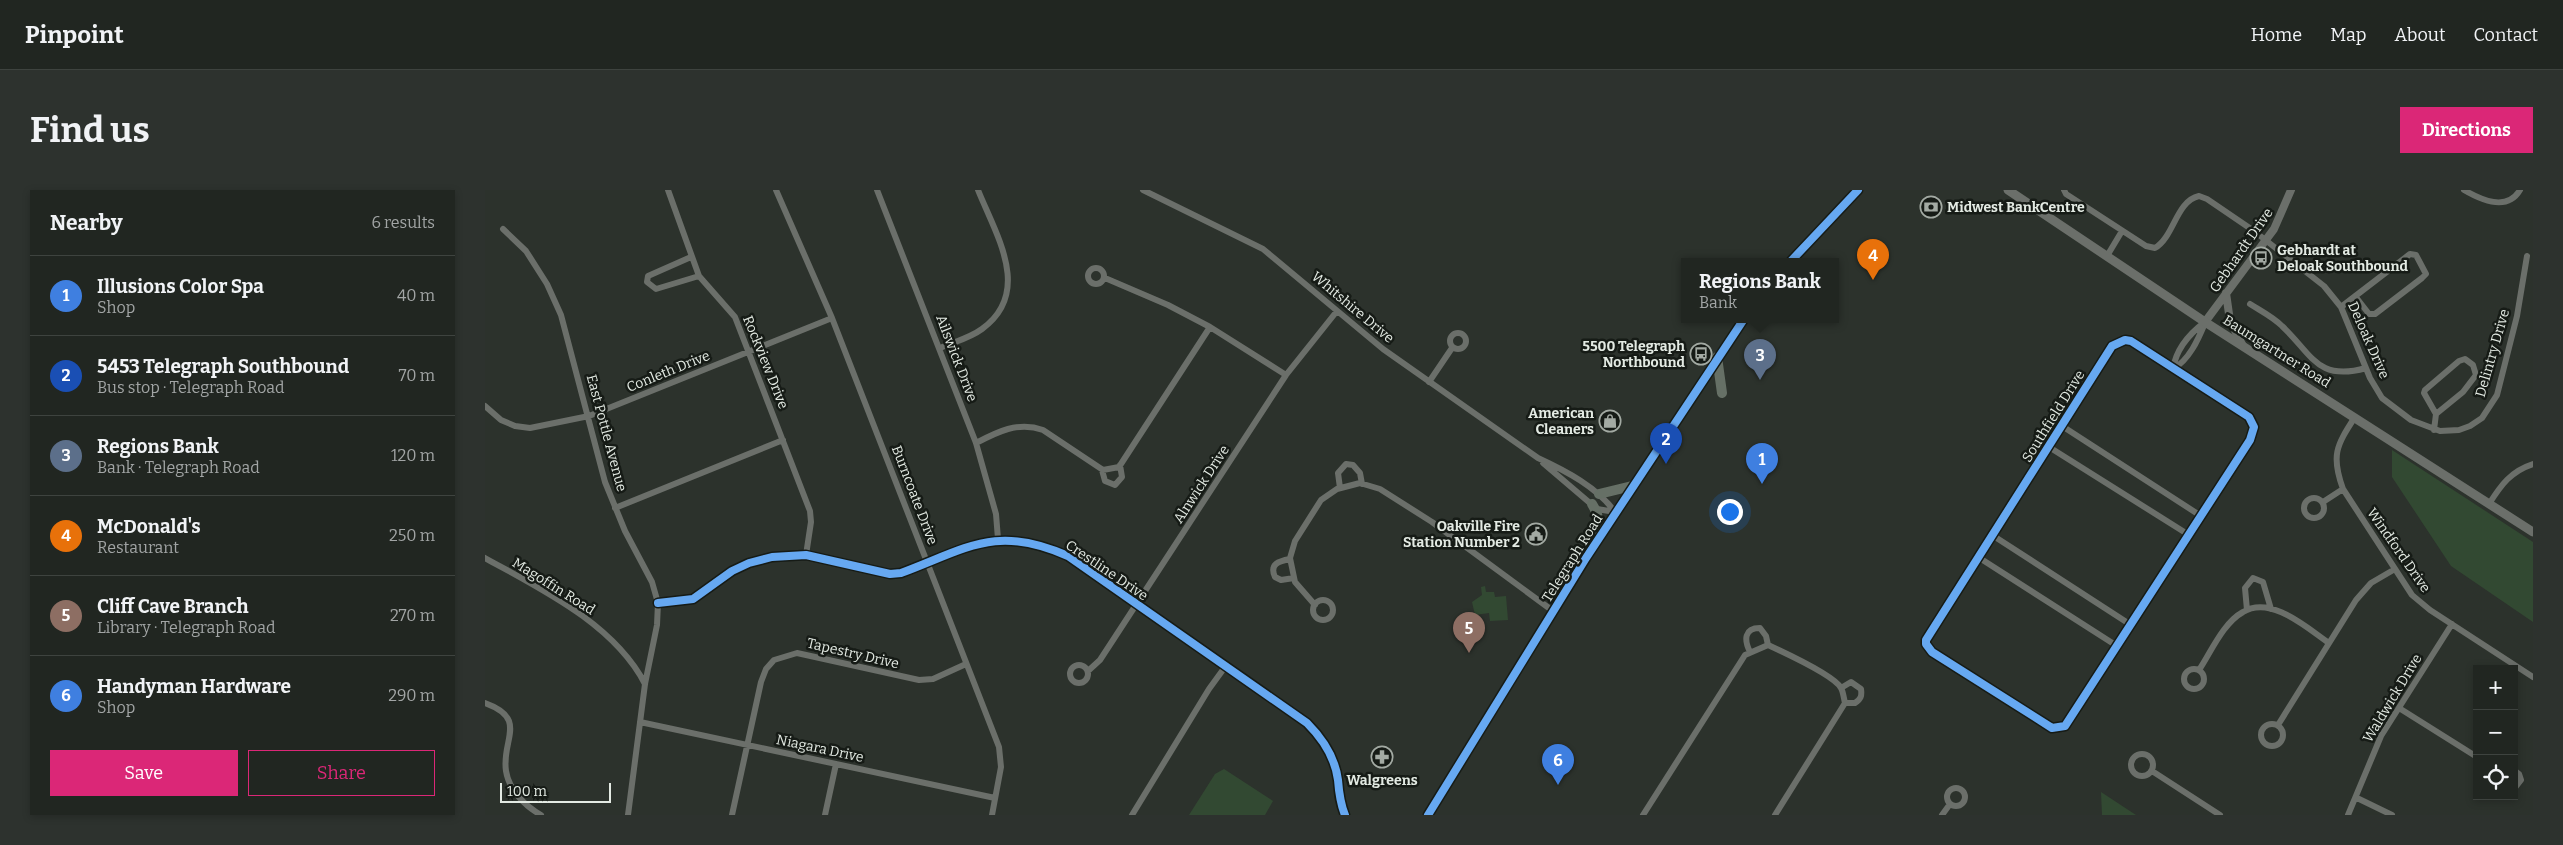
<!DOCTYPE html>
<html lang="en">
<head>
<meta charset="utf-8">
<style>
  :root { --surface:#212621; --page:#2d322e; --text:#f1f3f6; --muted:#a2a5a5; --line:#3e433f; --accent:#db2777 }
  body { margin:0; font-family:Bitter,serif; background:var(--page); color:var(--text) }
  .controls { position:absolute; right:15px; bottom:15px; display:grid; overflow:hidden; border-radius:0px; box-shadow:0 2px 8px #0003 }
  .controls button { width:45px; height:45px; display:grid; place-items:center; padding:0; border:0; border-bottom:1px solid var(--line); background:var(--surface); color:var(--text); font:25px sans-serif }
  .scale { position:absolute; left:15px; bottom:12px; width:111px; box-sizing:border-box; padding-left:5px; border:2px solid #e3eae3; border-top:0; font-size:14px; line-height:18px; white-space:nowrap; color:#e3eae3; -webkit-text-stroke:4px #161b16; paint-order:stroke }
  .you { position:absolute; left:1244px; top:321px; width:18px; height:18px; margin:-12px; border:4px solid #fff; border-radius:50%; background:#1a73e8; box-shadow:0 0 0 8px #1a73e833 }
  .badge { display:grid; place-items:center; width:32px; height:32px; border-radius:50%; background:var(--accent); color:#fff; font-size:16px; font-weight:700 }
  .pin { position:absolute; translate:-50% -41px; filter:drop-shadow(0 1px 2px #0008) }
  .pin::after { content:''; position:absolute; top:26px; width:18px; height:15px; background:inherit; clip-path:polygon(0 0,100% 0,50% 100%) }
  .popup { position:absolute; left:1196px; top:68px; width:158px; height:65px; box-sizing:border-box; display:grid; place-content:center; border-radius:0px; background:var(--surface); filter:drop-shadow(0 1px 4px #0005); font-size:16px; white-space:nowrap; color:var(--muted) }
  .popup b { font-size:19px; color:var(--text) }
  .popup::after { content:''; position:absolute; left:50%; top:100%; margin-left:-10px; border:10px solid transparent; border-top-color:var(--surface) }
  .list { margin:0; padding:0; list-style:none }
  h2 { display:flex; justify-content:space-between; align-items:center; height:65px; margin:0; padding:0 20px; font-size:21px }
  h2 small { font-size:16px; font-weight:400; color:var(--muted) }
  .list li { display:grid; grid-template-columns:32px 1fr auto; gap:15px; align-items:center; box-sizing:border-box; height:80px; padding:0 20px; border-top:1px solid var(--line) }
  .list b { display:block; font-size:19px; white-space:nowrap }
  .list p { margin:0; font-size:16px; white-space:nowrap; color:var(--muted) }
  .list em { font-size:16px; font-style:normal; color:var(--muted) }
  .actions { display:flex; gap:10px; padding:15px 20px }
  .actions a { flex:1; padding:11px 0; border:1px solid var(--accent); border-radius:0px; text-align:center; font-size:18px; color:var(--accent) }
  .actions .main { background:var(--accent); color:#fff }
  .icon { flex:none; width:28px; height:28px; fill:none; stroke:currentColor; stroke-width:2; stroke-linecap:round; stroke-linejoin:round }
  .map { position:relative; flex:none; width:2048px; height:625px; overflow:hidden; border-radius:0px }
  header { display:flex; align-items:center; gap:30px; box-sizing:border-box; height:70px; padding:0 25px; background:var(--surface); border-bottom:1px solid var(--line) }
  header strong { font-size:24px }
  nav { display:flex; gap:28px; margin-inline-start:auto; font-size:18px }
  .intro { display:flex; align-items:center; justify-content:space-between; box-sizing:border-box; height:120px; padding:0 30px }
  h1 { margin:0; font-size:35px }
  .button { padding:12px 22px; border-radius:0px; background:var(--accent); color:#fff; font-size:18px; font-weight:700 }
  main { display:flex; gap:30px; padding:0 30px }
  aside { flex:1; background:var(--surface); border-radius:0px; box-shadow:0 2px 8px #0003 }
  .map>svg:first-child { display:block }
</style>
</head>
<body>
<header>
<strong>Pinpoint</strong>
<nav><a>Home</a><a>Map</a><a>About</a><a>Contact</a></nav>
</header>
<div class="intro"><h1>Find us</h1><a class="button">Directions</a></div>
<main>
<aside>
<h2>Nearby<small>6 results</small></h2>
<ul class="list">
<li><span class="badge" style="background:#3f7fe0">1</span><div><b>Illusions Color Spa</b><p>Shop</p></div><em>40 m</em></li>
<li><span class="badge" style="background:#1a4fb4">2</span><div><b>5453 Telegraph Southbound</b><p>Bus stop · Telegraph Road</p></div><em>70 m</em></li>
<li><span class="badge" style="background:#5c6f8a">3</span><div><b>Regions Bank</b><p>Bank · Telegraph Road</p></div><em>120 m</em></li>
<li><span class="badge" style="background:#e8710a">4</span><div><b>McDonald's</b><p>Restaurant</p></div><em>250 m</em></li>
<li><span class="badge" style="background:#8d6e63">5</span><div><b>Cliff Cave Branch</b><p>Library · Telegraph Road</p></div><em>270 m</em></li>
<li><span class="badge" style="background:#3f7fe0">6</span><div><b>Handyman Hardware</b><p>Shop</p></div><em>290 m</em></li>
</ul>
<div class="actions"><a class="main">Save</a><a>Share</a></div>
</aside>
<div class="map">
<svg width="2048" height="625" viewBox="0 0 2048 625">
  <rect width="100%" height="100%" fill="#2c322c"/>
  <path fill="#324932" d="M1907,260l141,92v80l-82,-56 -59,-89z
    M1000,396l1,6h8l1,5 11,-1 2,24 -18,1 -1,-8 -14,2 -3,-13 10,-7 -1,-8z
    M739,579l49,32 -8,14h-76l26,-41z
    M1616,602l35,23h-34z"/>
  <g fill="none" stroke-linecap="round" stroke-linejoin="round">
    <path stroke="#6b6f6a" stroke-width="6" d="M183,0l31,86 36,41 75,194 1,11 -5,33
      M291,0l56,128 167,429 2,20 -9,48
      M392,0l99,253 20,71 2,25
      M658,0l120,59 120,100 155,109c28,13 59,29 77,54
      M1579,0l2,4 80,52 9,2c19,-11 21,-47 44,-52l8,3 47,32 70,55 17,21 29,71 12,20 29,22 29,11 19,-1 11,-4 12,-8 15,-23 20,-79 10,-60
      M1979,0c17,10 43,22 56,0
      M18,39l23,22 21,33 14,31 44,167 20,49 27,51 6,21 -1,22 -12,59 -17,131
      M1622,66l15,-25
      M206,67l-43,19 -1,6 9,7 43,-13
      M603 86a8 8 0 1 1 16 0a8 8 0 1 1-16 0Z
      M620,88l63,27 42,22 76,48
      M1765,114c11,7 23,13 32,22 30,28 35,56 84,42
      M1856,117l69,-53 6,1 10,19 -4,4 -47,36h-6l-14,-18
      M965 151a8 8 0 1 1 16 0a8 8 0 1 1-16 0Z
      M1640,150l6,1 118,76 5,10 -4,13 -185,286 -13,2 -120,-76 -6,-8v-4l186,-294z
      M455,158c14,-6 30,-10 42,-19 51,-37 14,-94 -4,-139
      M1688,179c3,-20 16,-35 32,-47
      M1688,179c16,-9 25,-29 32,-46
      M944,192l23,-34
      M0,216l16,14 14,6 15,2 59,-12 243,-98
      M1870,227c-19,29 -24,39 -12,72l69,106 18,15 103,67
      M1577,236l139,90
      M1949,240l2,-16 27,-22 13,-17 -3,-10 -8,-6 -6,2 -34,29 -1,3 12,21
      M491,253c21,-11 42,-22 67,-13l60,40 16,-3 91,-140
      M1564,257l140,88
      M1058,273l54,46 18,3
      M617,280l3,11 10,4 7,-8 -2,-12
      M855,298l-2,-15 8,-9 7,1 7,8 2,11
      M1819 318a10 10 0 1 1 20 0a10 10 0 1 1-20 0Z
      M1838,312l20,-13
      M2004,314c12,-19 22,-33 44,-40
      M130,318l168,-68
      M1507,345l139,90
      M1493,367l139,89
      M0,368c56,31 129,66 160,126
      M805,369c-11,2 -21,5 -15,18l6,3 13,-2
      M828 420a10 10 0 1 1 20 0a10 10 0 1 1-20 0Z
      M173,413l35,-4 39,-28 17,-8 23,-6 34,-2 84,19 11,-1c67,-25 95,-49 167,-17l239,167c16,16 28,34 31,57 1,13 2,23 7,35
      M830,415l-20,-23 -5,-24 5,-17 26,-41 16,-11 23,-6 20,6 52,33 121,89
      M1762,420l-2,-22 8,-10 10,4 8,27
      M1265,462c-6,-12 -6,-24 10,-24l6,8 2,9
      M585 484a9 9 0 1 1 18 0a9 9 0 1 1-18 0Z
      M1699 489a10 10 0 1 1 20 0a10 10 0 1 1-20 0Z
      M1714,480c12,-18 24,-47 44,-58 28,-17 64,16 86,31
      M603,481l12,-11 186,-285 51,-64
      M1356,498l10,-6 10,7c1,7 0,10 -6,14h-10
      M0,513c44,16 16,37 21,68 3,19 19,35 35,44
      M1914,518l78,49
      M155,532l355,76
      M1776 545a11 11 0 1 1 22 0a11 11 0 1 1-22 0Z
      M1793,535l78,-125 15,-17 24,-14
      M1646 575a11 11 0 1 1 22 0a11 11 0 1 1-22 0Z
      M2029,580l5,4 2,6 -7,9
      M1667,581l68,44
      M1462 607a9 9 0 1 1 18 0a9 9 0 1 1-18 0Z
      M1872,608l35,17
      M247,625l29,-133 5,-13 8,-9 23,-7 122,27 14,-1 33,-15
      M340,625l11,-51
      M647,625l77,-126 16,-22
      M1158,625l102,-160 23,-10c15,7 66,30 73,43 2,3 3,11 4,15l-70,112
      M1457,625l8,-11
      M1863,625l33,-79 71,-112"/>
    <path stroke="#6b6f6a" stroke-width="8" d="M1741,103l4,28 13,25
      M1720,132l69,-93 17,-39"/>
    <path stroke="#6b6f6a" stroke-width="9" d="M1523,0l197,132 328,210"/>
    <path stroke="#667066" stroke-width="10" d="M1306,71l67,-71
      M1232,167l5,36
      M1114,304l33,-8
      M1107,314c7,11 8,19 6,32
      M943,625l158,-257 158,-239"/>
    <g stroke="#161b16" stroke-width="11">
      <path id="cycleway" d="M1306,71l67,-71
        M1640,150l6,1 118,76 5,10 -4,13 -185,286 -13,2 -120,-76 -6,-8v-4l186,-294z
        M173,413l35,-4 39,-28 17,-8 23,-6 34,-2 84,19 11,-1c67,-25 95,-49 167,-17l239,167c16,16 28,34 31,57 1,13 2,23 7,35
        M943,625l158,-257 158,-239"/>
    </g>
    <use href="#cycleway" stroke="#66a8f1" stroke-width="8"/>
  </g>
  <defs>
    <g id="bank-ring" transform="scale(1.125)"><circle r="9.5" fill="#161b16" stroke="#a3aaa3" stroke-width="1.5"/><path d="M-6-4H6V4H-6ZM0-2.3a2.3 2.3 0 1 0 0 4.6a2.3 2.3 0 1 0 0-4.6Z" fill="#a3aaa3"/></g>
    <g id="bus-ring" transform="scale(1.125)"><circle r="9.5" fill="#161b16" stroke="#a3aaa3" stroke-width="1.5"/><path d="M-5-6H5V4H4V6H2V4H-2V6H-4V4H-5ZM-3.5-4V0h7V-4ZM-3.5 1.2v1.5H-2V1.2ZM2 1.2v1.5H3.5V1.2Z" fill="#a3aaa3"/></g>
    <g id="shop-ring" transform="scale(1.125)"><circle r="9.5" fill="#161b16" stroke="#a3aaa3" stroke-width="1.5"/><path d="M-5-2.5h2.3a2.7 3.5 0 0 1 5.4 0H5L5.5 6h-11ZM-1.5-2.5h3a1.5 2.3 0 0 0-3 0Z" fill="#a3aaa3"/></g>
    <g id="civic-ring" transform="scale(1.125)"><circle r="9.5" fill="#161b16" stroke="#a3aaa3" stroke-width="1.5"/><path d="M-.6-6.5H3V-4.5H.6V-3L4-1V1h2V6H-6V1h2V-1L-.6-3ZM-1.2 2.5V6h2.4V2.5Z" fill="#a3aaa3"/></g>
    <g id="pharmacy-ring" transform="scale(1.125)"><circle r="9.5" fill="#161b16" stroke="#a3aaa3" stroke-width="1.5"/><path d="M-2-6h4v4h4v4h-4v4h-4v-4h-4v-4h4Z" fill="#a3aaa3"/></g>
  </defs>
  <g fill-rule="evenodd">
    <use href="#bank-ring" x="1446" y="17"/>
    <use href="#bus-ring" x="1776" y="68"/>
    <use href="#bus-ring" x="1216" y="164"/>
    <use href="#shop-ring" x="1125" y="231"/>
    <use href="#civic-ring" x="1051" y="344"/>
    <use href="#pharmacy-ring" x="897" y="567"/>
  </g>
  <g text-anchor="middle" stroke-width="5" stroke-linejoin="round" paint-order="stroke">
    <g font-size="14" font-weight="bold" fill="#e3eae3" stroke="#161b16" text-anchor="end">
      <text x="1462" y="22" text-anchor="start">Midwest BankCentre</text>
      <text x="1792" y="65" text-anchor="start">Gebhardt at<tspan x="1792" dy="16">Deloak Southbound</tspan></text>
      <text x="1200" y="161">5500 Telegraph<tspan x="1200" dy="16">Northbound</tspan></text>
      <text x="1109" y="228">American<tspan x="1109" dy="16">Cleaners</tspan></text>
      <text x="1035" y="341">Oakville Fire<tspan x="1035" dy="16">Station Number 2</tspan></text>
      <text x="897" y="595" text-anchor="middle">Walgreens</text>
    </g>
    <g font-size="14" fill="#e3eae3" stroke="#161b16">
      <text transform="translate(1756 60) rotate(-55)" y="5">Gebhardt Drive</text>
      <text transform="translate(868 117) rotate(40)" y="5">Whitshire Drive</text>
      <text transform="translate(1884 150) rotate(66)" y="5">Deloak Drive</text>
      <text transform="translate(1792 161) rotate(32)" y="5">Baumgartner Road</text>
      <text transform="translate(2007 163) rotate(-74)" y="5">Delintry Drive</text>
      <text transform="translate(472 168) rotate(69)" y="5">Ailswick Drive</text>
      <text transform="translate(281 172) rotate(68)" y="5">Rockview Drive</text>
      <text transform="translate(183 181) rotate(-22)" y="5">Conleth Drive</text>
      <text transform="translate(1568 226) rotate(-58)" y="5">Southfield Drive</text>
      <text transform="translate(122 243) rotate(75)" y="5">East Pottle Avenue</text>
      <text transform="translate(716 294) rotate(-57)" y="5">Alnwick Drive</text>
      <text transform="translate(430 305) rotate(69)" y="5">Burncoate Drive</text>
      <text transform="translate(1914 360) rotate(55)" y="5">Windford Drive</text>
      <text transform="translate(1087 368) rotate(-58)" y="5">Telegraph Road</text>
      <text transform="translate(622 380) rotate(34)" y="5">Crestline Drive</text>
      <text transform="translate(69 396) rotate(32)" y="5">Magoffin Road</text>
      <text transform="translate(368 463) rotate(13)" y="5">Tapestry Drive</text>
      <text transform="translate(1907 508) rotate(-59)" y="5">Waldwick Drive</text>
      <text transform="translate(335 558) rotate(12)" y="5">Niagara Drive</text>
    </g>
  </g>
</svg>
<div class="controls">
<button>+</button>
<button>−</button>
<button><svg class="icon" aria-label="locate" viewBox="0 0 24 24"><circle cx="12" cy="12" r="6"/><path d="M12 2v4M12 18v4M2 12h4M18 12h4"/></svg></button>
</div>
<div class="scale">100 m</div>
<div class="you"></div>
<div class="pin badge" style="left:1277px;top:294px;background:#3f7fe0">1</div>
<div class="pin badge" style="left:1181px;top:274px;background:#1a4fb4">2</div>
<div class="pin badge" style="left:1275px;top:190px;background:#5c6f8a">3</div>
<div class="popup"><b>Regions Bank</b>Bank</div>
<div class="pin badge" style="left:1388px;top:90px;background:#e8710a">4</div>
<div class="pin badge" style="left:984px;top:463px;background:#8d6e63">5</div>
<div class="pin badge" style="left:1073px;top:595px;background:#3f7fe0">6</div>
</div>
</main>
</body>
</html>
